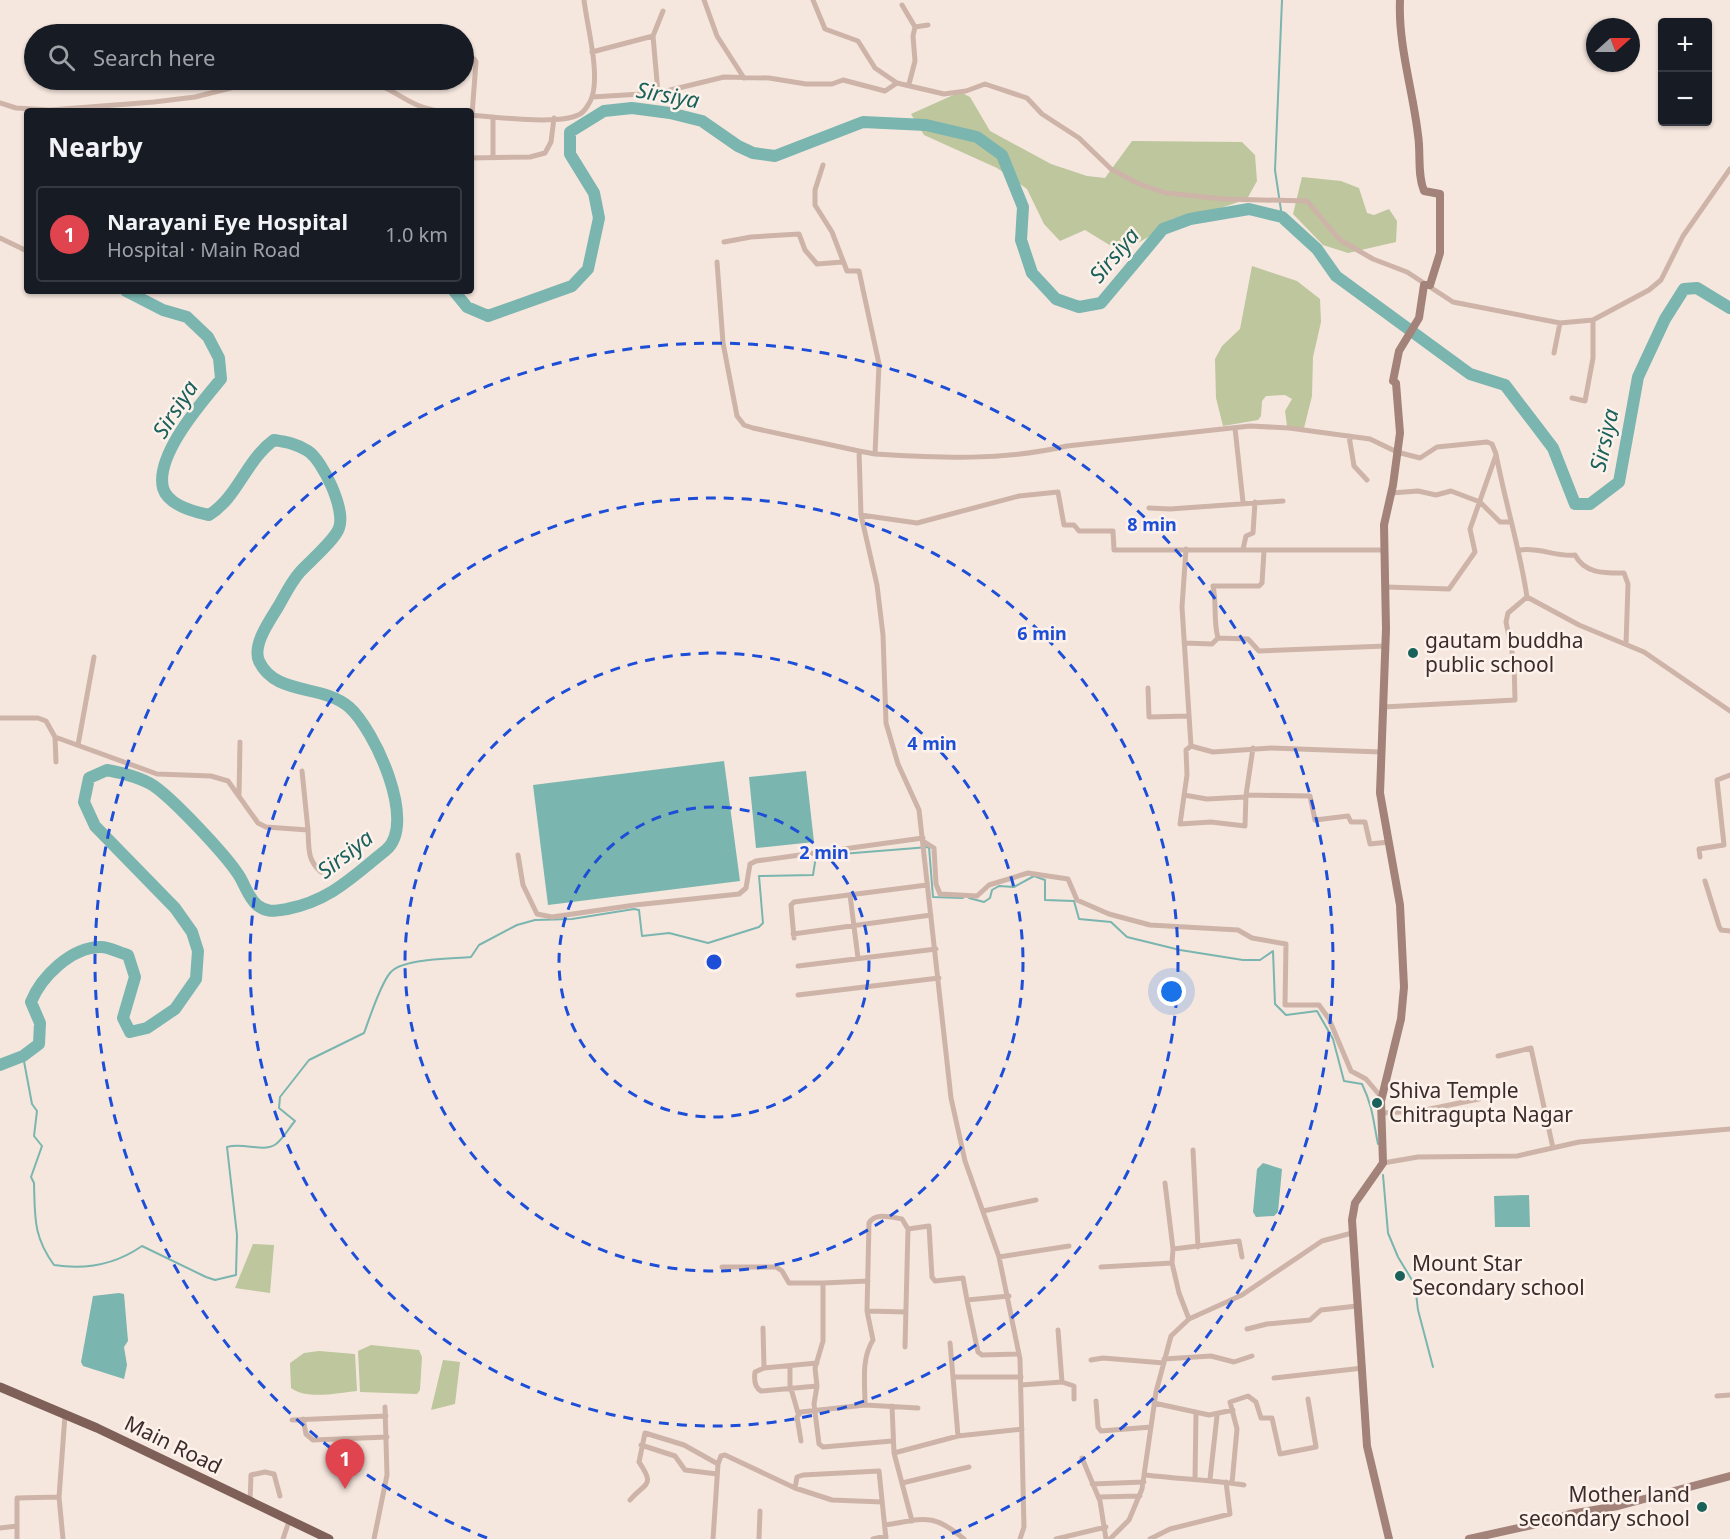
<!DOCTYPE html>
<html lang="en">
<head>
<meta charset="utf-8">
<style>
  :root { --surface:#171b24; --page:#242831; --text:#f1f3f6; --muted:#9ea1a6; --line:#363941; --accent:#1a73e8 }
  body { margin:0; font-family:"Noto Sans",sans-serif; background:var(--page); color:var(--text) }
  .controls { position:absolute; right:18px; top:18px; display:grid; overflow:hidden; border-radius:6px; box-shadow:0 2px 4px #0004 }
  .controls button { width:54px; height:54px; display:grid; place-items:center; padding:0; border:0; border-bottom:2px solid var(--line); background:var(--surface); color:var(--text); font:30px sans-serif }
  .compass { position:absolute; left:1586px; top:18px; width:54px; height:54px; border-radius:50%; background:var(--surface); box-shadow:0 2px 4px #0004; rotate:69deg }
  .you { position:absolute; left:1172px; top:992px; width:21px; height:21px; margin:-15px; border:4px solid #fff; border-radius:50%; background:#1a73e8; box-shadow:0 0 0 9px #1a73e833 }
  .badge { display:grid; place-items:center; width:39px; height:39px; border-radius:50%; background:var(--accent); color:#fff; font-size:20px; font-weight:700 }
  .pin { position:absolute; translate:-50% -50px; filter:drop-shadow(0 2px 3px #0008) }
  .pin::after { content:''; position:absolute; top:32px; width:21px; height:18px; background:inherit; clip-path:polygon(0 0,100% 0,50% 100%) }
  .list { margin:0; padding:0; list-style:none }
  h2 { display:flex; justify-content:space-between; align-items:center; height:78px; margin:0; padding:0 24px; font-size:26px }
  h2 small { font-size:20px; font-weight:400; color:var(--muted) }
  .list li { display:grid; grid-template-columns:39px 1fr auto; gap:18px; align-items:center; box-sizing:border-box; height:96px; margin:0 12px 12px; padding:0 12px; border:2px solid var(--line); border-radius:6px }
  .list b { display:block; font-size:22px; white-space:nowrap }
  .list p { margin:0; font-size:20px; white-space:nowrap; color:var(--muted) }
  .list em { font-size:20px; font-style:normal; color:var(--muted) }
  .icon { flex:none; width:33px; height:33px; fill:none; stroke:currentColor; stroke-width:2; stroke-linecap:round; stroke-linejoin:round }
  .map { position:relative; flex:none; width:1730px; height:1539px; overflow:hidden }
  .search { position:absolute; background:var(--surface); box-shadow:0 2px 4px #0004; left:24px; top:24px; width:450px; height:66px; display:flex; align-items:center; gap:15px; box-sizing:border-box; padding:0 21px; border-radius:33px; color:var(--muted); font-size:22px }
  .panel { position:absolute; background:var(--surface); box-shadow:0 2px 4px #0004; left:24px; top:108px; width:450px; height:186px; border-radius:6px }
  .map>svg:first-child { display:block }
</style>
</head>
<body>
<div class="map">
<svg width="1730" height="1539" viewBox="0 0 1730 1539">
  <rect width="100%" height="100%" fill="#f5e7de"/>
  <path fill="#bdc69c" d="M960,92l10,5 20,34 61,33 36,12 18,2 27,-37 110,1 13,13 2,26 -10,18 -38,13 -37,7 -20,16 -31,17 -36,-22 -25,11 -16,-17 -17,-35 -30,-21 -73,-33 -13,-21z
    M1302,177l39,4 18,7 8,25 7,2 15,-6 8,12 -1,21 -48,11 -25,-8 -30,-31z
    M1252,266l45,15 23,18 1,23 -8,35 -1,39 -8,32 -17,-2 -2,-15 7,-12 -7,-4 -19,1 -4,5 -1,15 -3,4 -35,6 -7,-28 -1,-39 7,-13 18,-17z
    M253,1244l21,1 -4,48 -35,-5z
    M371,1345l48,5 3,7 -2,33 -3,4 -57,-2 -2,-41z
    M319,1351l36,3 2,37c-20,2 -50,9 -66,-3l-1,-25 14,-10z
    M443,1360l17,2 -5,42 -24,6z"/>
  <path fill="#7ab5af" d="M724,761l16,120 -192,24 -15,-120z
    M806,771l8,71 -58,6 -7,-71z
    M1263,1163l19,6 -4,43 -4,4 -18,1 -3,-5 4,-43z
    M1529,1195l1,32h-35l-1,-31z
    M119,1293l5,1 4,47 -4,6 3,18 -3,14 -41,-13 -2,-4 12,-66z"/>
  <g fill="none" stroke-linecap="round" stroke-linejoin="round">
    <path stroke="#7ab5af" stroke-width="2" d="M1282,0l-7,170 7,47
      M969,898l15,4 6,-4 2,-8 7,-4 15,1 20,-11 11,4v20l29,1 5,18 32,3 16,15 53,13 63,10h17l13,-9 2,53 11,11 31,-4 16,28 11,42 18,3c11,23 11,36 16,60
      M23,1056l9,48 5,7 -3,25 8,10 -11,31 3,6c1,34 -1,53 20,82 31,5 62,-1 88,-19l64,31 9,3 21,-5 1,-40 -10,-88c16,-5 37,6 49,-3 7,-5 13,-16 19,-23l-16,-13 1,-11 29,-37 55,-27c6,-16 16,-48 26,-60 12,-15 62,-14 81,-16l8,-12 38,-20 18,-5 37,-1 62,-10 5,1 3,26 27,-3 39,10 51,-16 4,-4 -4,-47 54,-1 3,-19 113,-9 4,50 30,1
      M1383,1175l5,58 10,24 17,28 3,25 15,57"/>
    <path stroke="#7ab5af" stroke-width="12" d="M454,291l13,16 21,9 84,-30 16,-17 11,-51 -5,-25 -24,-39v-22l34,-21 28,-3 38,5 32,8 36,25 15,7 22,3 88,-34 63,3 51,12 25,18 21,52 -2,33 11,33 24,26 23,8 22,-4 62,-74 27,-10 59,-10 33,8 35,32 19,27 134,98 35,11 48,63 22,56h15l29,-22 19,-105 27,-58 19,-30 13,-1 33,20
      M0,1065l23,-9 16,-12 1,-21 -9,-21c10,-25 40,-55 70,-55 8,0 19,6 27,8l7,22 -12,41 7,14 17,-4 28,-19 21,-30 2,-28 -6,-19 -17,-24 -80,-82 -11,-24 5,-24 18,-8c15,3 34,7 47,16 20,14 70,67 84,88 7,10 9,22 19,31 10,8 18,6 30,4 44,-9 65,-32 99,-59 32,-27 -12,-121 -37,-143 -26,-23 -74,-11 -90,-46 -7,-16 11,-41 19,-54 7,-12 13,-25 22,-35 9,-10 35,-32 39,-44 7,-18 -16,-67 -31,-77 -11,-7 -21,-9 -34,-11 -28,20 -36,57 -65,75 -15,-3 -41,-10 -46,-27 -8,-33 39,-86 58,-109l-2,-21 -11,-21 -21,-20 -24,-7 -37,-19"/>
    <path stroke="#ceb4a8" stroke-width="5" d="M704,0l13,36 27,42
      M813,0l12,29 33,12 17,27 22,15 47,11 22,-3 19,-7 42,14 15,16 37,24 32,31 28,15 27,9 57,6 84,2 33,39 33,19 34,13 46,30 107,21 33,-3 56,-30 12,-10 22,-44 47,-67
      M902,5l13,22
      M592,52l61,-16
      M464,58l10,1 2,3 -4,53
      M366,80c30,8 41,27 74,31
      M909,84l6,-23 -2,-25 2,-9 13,-2
      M658,93l-5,-57 10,-25
      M592,97l66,-4 66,-16 45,1 37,6h26l11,-4 42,11 12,-8
      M0,103l16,5 34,2 104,-8 41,-5 68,-17
      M471,115c23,2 87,10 107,0 6,-2 12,-12 14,-18 8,-25 -5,-71 -8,-97
      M471,158l59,-1 15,-4 6,-11 3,-24
      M493,158v-41
      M823,165l-8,25v15l17,27 15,39h12l20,93 -4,90
      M0,238l27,13
      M724,242l27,-5 48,-3 6,16 12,14 26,-2
      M717,262l6,81 14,73 7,9 9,3 106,23
      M1554,353l6,-30
      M1572,398l13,3 8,-43v-38
      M1235,428l8,74
      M1349,436l5,30 13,14
      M1391,493l27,-2 18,4 15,-4 29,11 20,20h10
      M1149,508l21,1 113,-8
      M861,515l56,8 102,-27 39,-4 6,33h10l5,6h34l1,19h271
      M1186,549l-4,58 9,139 -5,4 1,25 -7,49 31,-2 34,4 1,-31 64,1 5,24 33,-4 3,6h14l5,22 19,-2
      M1243,549l3,-13 7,-3 2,-31
      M1520,550c20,-3 35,7 55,5 10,19 30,18 49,18l4,11 -2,60
      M1386,587l63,2 26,-37 -5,-23 26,-74
      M1218,638c-5,-18 -1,-34 -5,-52h46l3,-3 2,-32
      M1184,643l28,1 6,-6 30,1 11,12 127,-5
      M1148,688l1,29 40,-1
      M1383,707l132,-7 -1,-38 -8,-40 2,-9 19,-16
      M0,718h38l8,3 9,16 1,25
      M55,737l102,37 54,2 17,5 30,42 8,4 42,3c1,18 -1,30 13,42
      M78,745l16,-88
      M1191,746l22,6 58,-4 110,4
      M302,771l6,59
      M1184,795l23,4 38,-2
      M1246,795l7,-47
      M239,796l1,-54
      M923,841l11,7 2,36 4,10 37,2 12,-11 39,-12 40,6 9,21 32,14 41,11 88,5 14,8 34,6 -1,61h34l10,14 22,52 15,8 16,19
      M518,855l5,30 14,29 15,3 83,-12 104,-11 7,-6 4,-24 6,-3 167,-23
      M1700,857l-1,-8 25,-4 -7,-65 13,-5
      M1705,881l14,45 2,4 9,1
      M850,895l8,63
      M793,934l138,-19
      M794,938l-3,-33 3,-3 133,-17
      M798,966l138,-17
      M798,995l141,-17
      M1498,1056l33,-8 22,100
      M1381,1113l39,-2 59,-12
      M1193,1150l5,97
      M1383,1163l35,-6 99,-1 62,-14 151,-13
      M1165,1183l8,66 -1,14 7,30 10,26
      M983,1211l53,-11
      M1173,1249l66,-8 3,16
      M999,1257l70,-11
      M722,1267h54l6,4 7,12h34v58l-8,27 2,18 -3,18 5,40 4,3 69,-6
      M1101,1267l71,-4
      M823,1283l45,-2
      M967,1300l11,52 4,3 37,-1
      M867,1311l39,1
      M763,1328l1,40
      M1247,1329l20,-5 43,-4 11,-10 36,-4
      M950,1343l3,34
      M905,1347l3,-118
      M1164,1359l47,-3 23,6 18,-6
      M1091,1360l12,-2 61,5
      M817,1363l-53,5 -9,4c-1,7 -1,15 6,19l56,-5
      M790,1366v19l8,28
      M1274,1378l89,-10
      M1062,1382l12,4v13
      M1021,1385l41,-3 -4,-52
      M1717,1396l13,-1
      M1096,1401l2,26 3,4 50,-4
      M1154,1403l55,12 24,-5
      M865,1405c0,-22 -4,-46 8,-65l-6,-29 2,-88c6,-11 22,-6 33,-4l6,10 21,-3 3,51 3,4 28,-3 4,22 42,-4
      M892,1406l2,47 18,68
      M303,1419l3,15 7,6 74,-3
      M292,1420l94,-4
      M958,1436l-5,-59h68
      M801,1441l-4,-24 4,-5 64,-7 53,3
      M641,1445l34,11 10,14 32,4
      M894,1453l64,-17 64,-7
      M1082,1458l18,43 6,38
      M1146,1475c33,4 65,5 98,10
      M1195,1479l1,-67
      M1210,1479l7,-63
      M902,1483l67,-16
      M1232,1483l5,-54 -7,-27 18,-6 8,6 5,16h11l8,36 36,-7 -8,-48
      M1092,1484l52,-2
      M795,1488l2,-11 6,-2 76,-4 7,68
      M1099,1497l41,-1
      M630,1500c15,-18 26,-13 9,-38l6,-29 39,12 34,19
      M250,1501l1,-26 14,-3 9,2 6,22
      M885,1525c39,-6 47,-13 79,14
      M0,1528l17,-2
      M17,1539v-41l42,-1
      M63,1539l-4,-42 6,-82
      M283,1539l6,-18
      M374,1539l13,-64 -2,-68
      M713,1539l5,-75 3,-8 4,-1 70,33 37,12 50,2
      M759,1539l1,-28
      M873,1539l13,-3
      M1020,1539l4,-12 -4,-168 -21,-102 -34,-96 -14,-63 -32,-288 -21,-46 -12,-41 -3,-88 -6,-50 -16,-70 -2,-64 16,3c66,4 128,7 192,-8l183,-20 39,2 81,11 27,13 23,6 17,-11 50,-5 5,2 4,10c9,48 24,95 31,143l52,28 65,27 86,59
      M1056,1539l50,-12
      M1110,1539l19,-19 13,-31 14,-97 15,-56 18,-17 53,-24 80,-54 30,-8
      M1150,1539l20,-10 60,-15 -4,-32"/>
    <path stroke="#a28279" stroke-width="8" d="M1389,1539l-22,-93 -15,-226 3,-17 28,-40 -2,-62 20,-82 3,-32 -4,-82 -20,-112 6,-164 -2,-104 9,-40 7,-52 -4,-50 -3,-2 6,-30 20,-33 5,-33h6l10,-32v-59l-16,-3c-7,-17 -3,-38 -6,-56 -5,-44 -20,-90 -18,-135
      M1469,1539l81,-18 20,-7 48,-8 112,-30"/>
    <path stroke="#7e6059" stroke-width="9" d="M0,1387l97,41 232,111"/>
  </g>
  <g fill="none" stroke="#1d4ed8" stroke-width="3" stroke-dasharray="10 8">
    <circle cx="714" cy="962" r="155"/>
    <circle cx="714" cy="962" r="309"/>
    <circle cx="714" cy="962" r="464"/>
    <path d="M487 1538A619 619 0 1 1 941 1538"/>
  </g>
  <g fill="#1a605b" stroke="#fcf2eb" stroke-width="2">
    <circle cx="1413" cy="653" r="6"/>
    <circle cx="1377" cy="1103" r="6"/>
    <circle cx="1400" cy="1276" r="6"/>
    <circle cx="1702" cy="1507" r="6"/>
  </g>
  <g text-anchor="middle" stroke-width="5" stroke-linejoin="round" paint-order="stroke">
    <g font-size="21" fill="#3b2c29" stroke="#fcf2eb" text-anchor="start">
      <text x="1425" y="648">gautam buddha<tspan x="1425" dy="24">public school</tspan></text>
      <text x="1389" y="1098">Shiva Temple<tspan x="1389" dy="24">Chitragupta Nagar</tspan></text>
      <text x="1412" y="1271">Mount Star<tspan x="1412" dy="24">Secondary school</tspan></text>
      <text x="1690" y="1502" text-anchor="end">Mother land<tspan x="1690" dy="24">secondary school</tspan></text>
    </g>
    <g font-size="21" fill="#3b2c29" stroke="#fcf2eb">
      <text transform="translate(173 1445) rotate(26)" y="7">Main Road</text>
    </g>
    <g font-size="22" font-style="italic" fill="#1a605b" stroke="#fcf2eb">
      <text transform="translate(668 95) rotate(10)" y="8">Sirsiya</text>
      <text transform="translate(1114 255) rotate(-50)" y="8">Sirsiya</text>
      <text transform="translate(175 409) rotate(-57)" y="8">Sirsiya</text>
      <text transform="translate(1604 440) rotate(-77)" y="8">Sirsiya</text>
      <text transform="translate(345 854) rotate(-38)" y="8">Sirsiya</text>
    </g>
  </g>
  <circle cx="714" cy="962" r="9" fill="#1d4ed8" stroke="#fcf2eb" stroke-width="3"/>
  <g font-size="18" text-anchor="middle" font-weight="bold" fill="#1d4ed8" stroke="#fcf2eb" stroke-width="5" stroke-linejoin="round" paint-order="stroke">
    <text x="1152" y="531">8 min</text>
    <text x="1042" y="640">6 min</text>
    <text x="932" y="750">4 min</text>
    <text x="824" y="859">2 min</text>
  </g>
</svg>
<div class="controls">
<button>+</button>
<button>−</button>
</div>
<svg class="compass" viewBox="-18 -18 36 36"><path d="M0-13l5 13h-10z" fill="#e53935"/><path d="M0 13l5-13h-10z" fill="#9ea1a6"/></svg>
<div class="you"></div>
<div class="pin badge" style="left:345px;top:1489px;background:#e0444e">1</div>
<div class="search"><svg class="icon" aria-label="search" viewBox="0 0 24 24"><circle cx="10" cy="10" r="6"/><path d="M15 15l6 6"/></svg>Search here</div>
<section class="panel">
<h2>Nearby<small></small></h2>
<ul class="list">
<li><span class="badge" style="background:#e0444e">1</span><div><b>Narayani Eye Hospital</b><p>Hospital · Main Road</p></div><em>1.0 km</em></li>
</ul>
</section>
</div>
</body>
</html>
